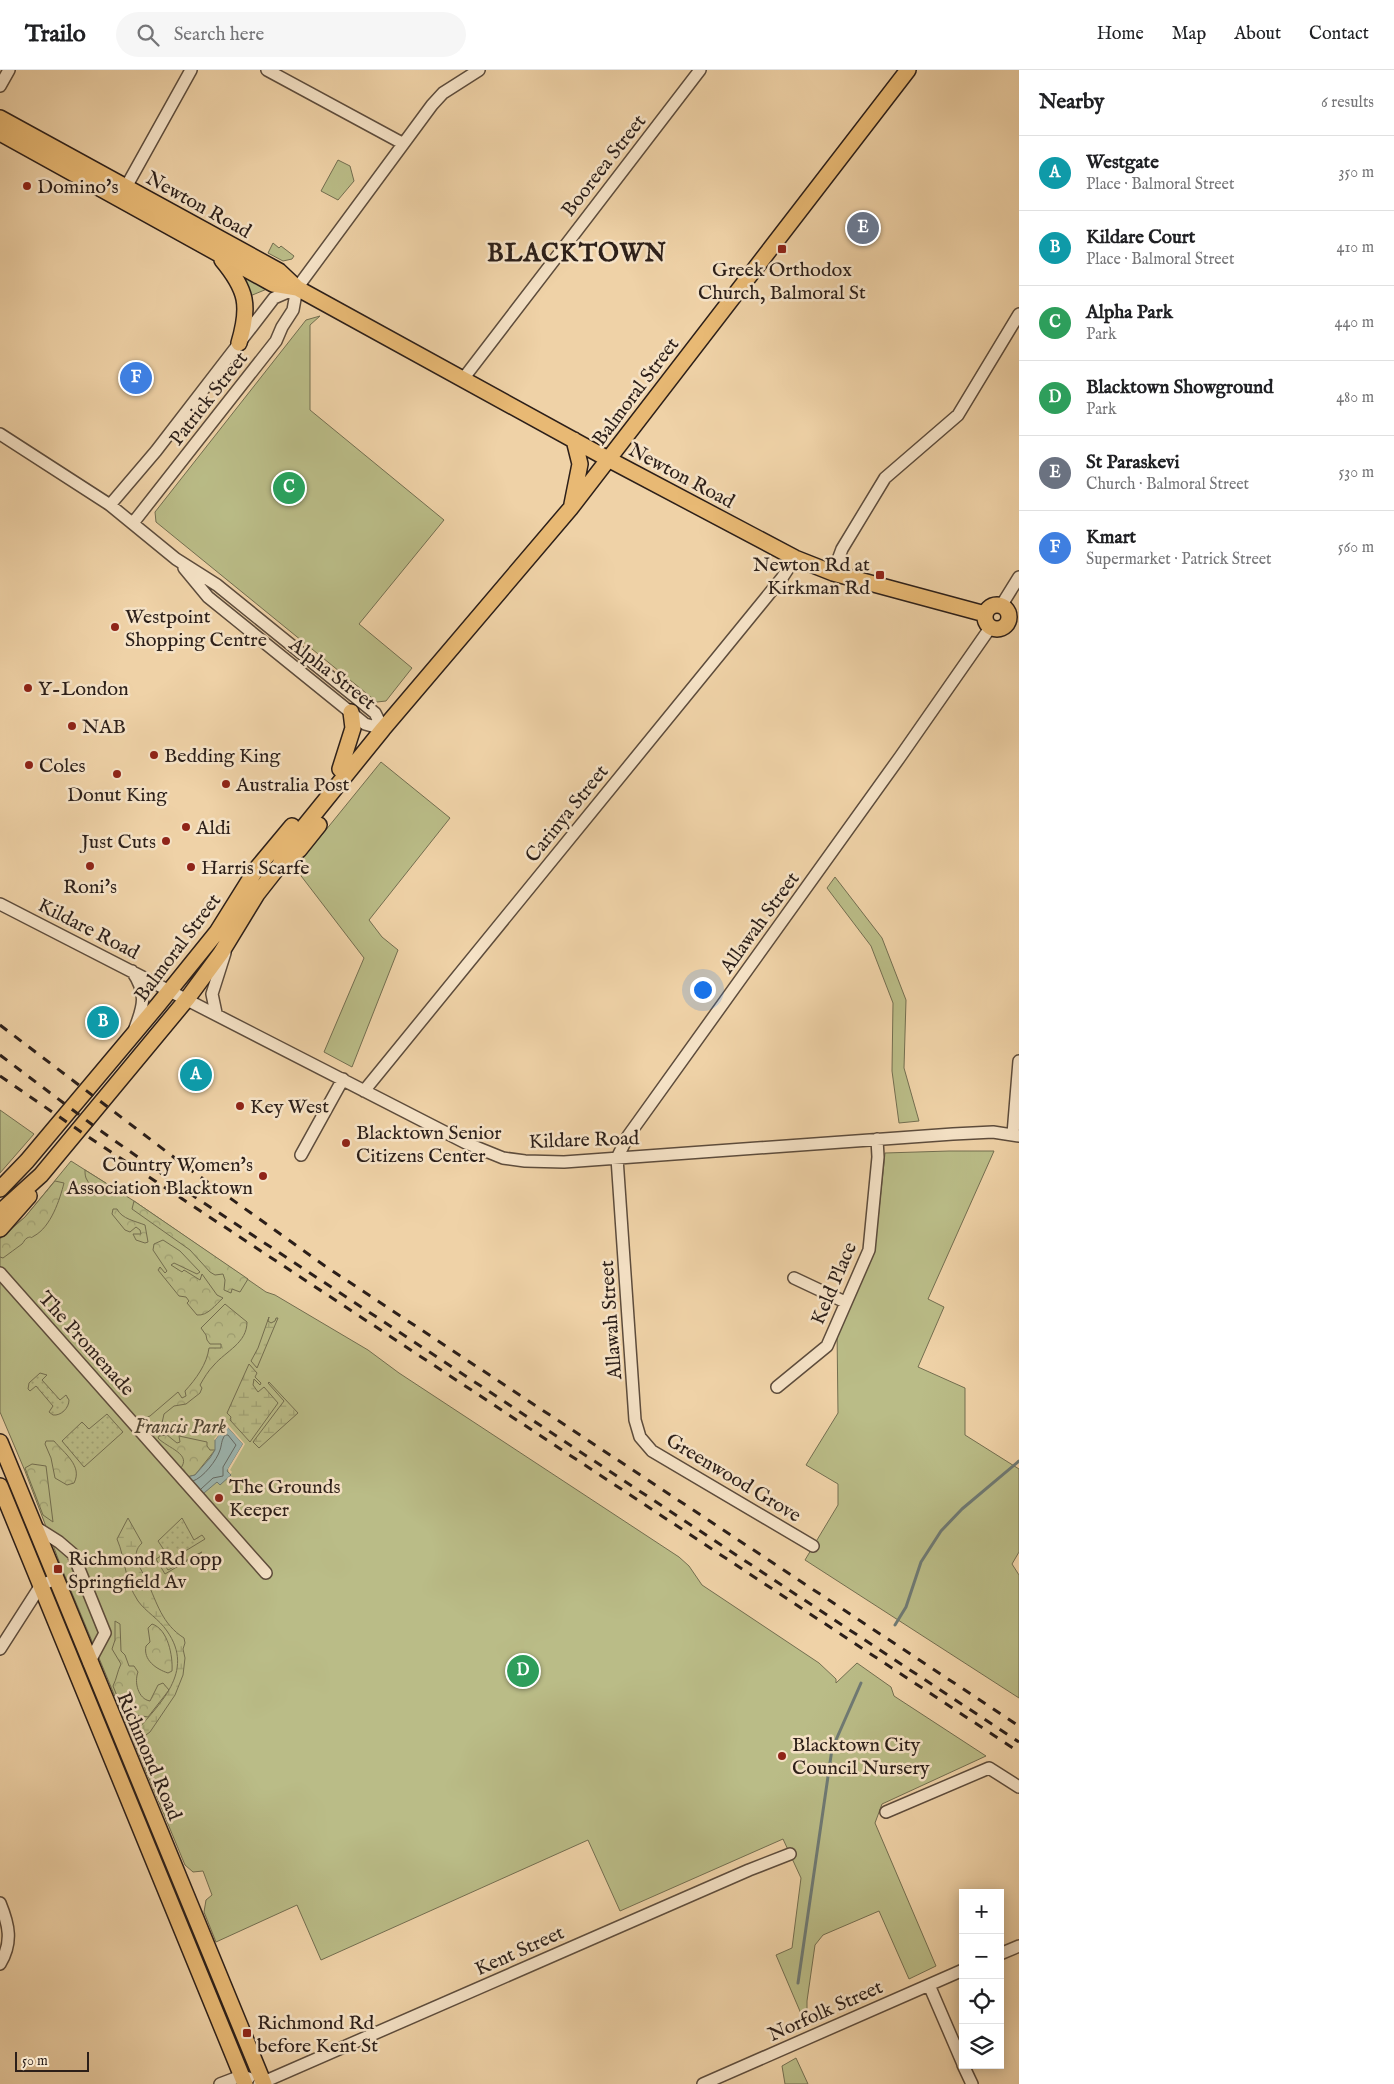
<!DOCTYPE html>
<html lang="en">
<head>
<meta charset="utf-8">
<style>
  :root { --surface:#fff; --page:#f6f6f6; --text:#202124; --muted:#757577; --line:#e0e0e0; --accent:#2563eb }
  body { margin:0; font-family:"IM FELL English",serif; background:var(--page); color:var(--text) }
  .controls { position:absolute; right:15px; bottom:15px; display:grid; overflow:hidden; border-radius:0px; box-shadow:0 2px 12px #0003 }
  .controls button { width:45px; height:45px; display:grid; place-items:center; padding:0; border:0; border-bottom:1px solid var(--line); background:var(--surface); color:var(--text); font:25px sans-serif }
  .scale { position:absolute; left:15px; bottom:12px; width:74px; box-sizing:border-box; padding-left:5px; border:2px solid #2c1f19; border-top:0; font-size:14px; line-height:18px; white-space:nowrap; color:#2c1f19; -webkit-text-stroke:4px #f5e2c6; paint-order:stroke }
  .you { position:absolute; left:702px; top:919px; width:18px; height:18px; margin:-12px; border:4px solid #fff; border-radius:50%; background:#1a73e8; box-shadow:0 0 0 8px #1a73e833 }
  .badge { display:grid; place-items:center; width:32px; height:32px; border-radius:50%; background:var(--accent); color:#fff; font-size:16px; font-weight:700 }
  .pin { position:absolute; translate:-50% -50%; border:2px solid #fff; box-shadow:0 1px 5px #0006 }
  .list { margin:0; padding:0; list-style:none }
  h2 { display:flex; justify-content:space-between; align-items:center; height:65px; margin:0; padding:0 20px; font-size:21px }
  h2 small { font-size:16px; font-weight:400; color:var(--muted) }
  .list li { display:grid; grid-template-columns:32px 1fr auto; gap:15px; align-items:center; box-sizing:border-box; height:75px; padding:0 20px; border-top:1px solid var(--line) }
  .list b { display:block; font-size:19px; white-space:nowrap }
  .list p { margin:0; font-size:16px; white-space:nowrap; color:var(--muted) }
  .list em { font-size:16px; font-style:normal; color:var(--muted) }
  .icon { flex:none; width:28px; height:28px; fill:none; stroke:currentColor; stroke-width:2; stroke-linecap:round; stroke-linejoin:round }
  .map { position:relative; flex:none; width:1019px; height:2014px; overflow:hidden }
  header { display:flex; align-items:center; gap:30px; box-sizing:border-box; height:70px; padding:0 25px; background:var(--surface); border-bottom:1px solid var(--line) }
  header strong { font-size:24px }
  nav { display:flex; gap:28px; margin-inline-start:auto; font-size:18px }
  .search { width:350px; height:45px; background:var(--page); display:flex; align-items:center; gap:12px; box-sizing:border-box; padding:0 18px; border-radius:28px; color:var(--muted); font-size:19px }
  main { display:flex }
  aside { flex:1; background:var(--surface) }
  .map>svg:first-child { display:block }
</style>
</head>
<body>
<header>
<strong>Trailo</strong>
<div class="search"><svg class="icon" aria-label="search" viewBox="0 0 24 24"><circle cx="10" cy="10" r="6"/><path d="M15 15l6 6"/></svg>Search here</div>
<nav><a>Home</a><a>Map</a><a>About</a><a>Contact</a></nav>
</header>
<main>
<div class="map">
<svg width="1019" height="2014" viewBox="0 0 1019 2014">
  <defs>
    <pattern id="forest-crowns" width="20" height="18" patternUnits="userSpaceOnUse" patternTransform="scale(1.25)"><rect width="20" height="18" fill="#babc87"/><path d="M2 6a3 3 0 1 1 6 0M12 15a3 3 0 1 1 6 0" fill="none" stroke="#a0a174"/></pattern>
    <pattern id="wetland-marsh" width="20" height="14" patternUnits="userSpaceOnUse" patternTransform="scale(1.25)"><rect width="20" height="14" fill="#babc87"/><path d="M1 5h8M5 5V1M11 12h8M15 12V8" fill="none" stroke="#a0a174"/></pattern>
    <pattern id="garden-dots" width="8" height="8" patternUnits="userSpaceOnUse" patternTransform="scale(1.25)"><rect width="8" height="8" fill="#babc87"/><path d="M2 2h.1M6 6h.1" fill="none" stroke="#a0a174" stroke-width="1.8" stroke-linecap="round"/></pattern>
  </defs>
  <rect width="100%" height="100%" fill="#efd2a7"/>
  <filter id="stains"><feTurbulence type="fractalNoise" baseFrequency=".004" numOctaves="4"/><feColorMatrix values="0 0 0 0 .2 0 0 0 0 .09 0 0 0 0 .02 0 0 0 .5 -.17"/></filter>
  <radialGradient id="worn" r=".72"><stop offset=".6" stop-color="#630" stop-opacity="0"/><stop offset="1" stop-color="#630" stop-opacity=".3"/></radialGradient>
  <path fill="#babc87" stroke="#736e50" d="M338,90l12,6 4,15 -16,19 -17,-9z
    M273,173l6,5 2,-2 13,10 -2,3 -9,2 -15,-8z
    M240,202l27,17 -17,7z
    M320,246l-10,9v85l134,110 -85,104 53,44 -26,33 -9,1 -221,-180 -1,-10 151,-192z
    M381,692l69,56 -81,102 13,17 16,13 -46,117 -28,-15 40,-94 -69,-90z
    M835,807l47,61 24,62 -2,68 15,53 -20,2 -7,-52 1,-68 -22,-57 -44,-58z
    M0,1040l34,24 -34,39z
    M949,1081h45l-66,148 16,8 -26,60 47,21v47l54,34v83l-7,12 7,11v123l-214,-138 33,-55v-21l-32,-19 32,-52 -1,-83 38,-82 10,-95z
    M71,1091l63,40 132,91 9,3 93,55 31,23 280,184 10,9 13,19 117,78 17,16v4l21,-20 34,24 3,9 92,60 -104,48 -7,19 61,143 -27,13 -30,-68 -56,24 -8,10 -8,56v21l-2,1 -29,-68 16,-7 9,-70 -18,-39 -163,72 -32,-71 -267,120 -24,-55 -81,37 -12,-30 2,-12 6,-5 -9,-24 -10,1 -8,-7 -123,-296 -37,-98 -25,-59v-173l25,-22z
    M796,1988l12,26h-23l-3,-18z"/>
  <path fill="url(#forest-crowns)" stroke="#736e50" d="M85,1100l24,15 7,11c-9,0 -27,-9 -30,-18 -1,-3 -1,-5 -1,-8z
    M55,1111l9,2c-4,16 -13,44 -30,53 -6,4 0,-1 -7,2 -3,2 -3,4 -5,6 -6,5 -13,9 -19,14l-3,-1v-18l25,-22z
    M134,1131l114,78 -8,13 -8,-3 -1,4 -7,-3 1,-10 -2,-6 -8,1 -5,-3 -20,-22 -58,-41z
    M113,1139h4c5,10 18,12 28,16l3,17 -3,1 -9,-3 -3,-6h8l-1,-4 -4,-3 -6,5 -5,-2 -13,-16z
    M163,1170l17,11 20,21 -3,2 -23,-11 -3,2 11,7 2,-2 16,10 2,-6 15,21 6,3c-8,7 -15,18 -26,17l-10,-12 2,-2 -3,-4 -7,-1 -21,-26 2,-3 5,6 2,-2 -14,-21 1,-6z
    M225,1234l22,18c0,21 -21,29 -33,43 -6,6 -10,13 -14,20l2,3 -2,5 -14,11 -12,2 -10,8 -2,9 -10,8 -7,-7v-6l5,-2 28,-24 4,6 4,-2 -1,-5c11,-12 22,-27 24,-43h12v-4h-11l-3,-4 -1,-5 -5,-7z
    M167,1365l10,8 3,-1 -1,-6 28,6v4l3,4h5l-20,25 -8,2 -7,-8c13,-15 -13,-21 -22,-31l1,-2z
    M46,1371h8c10,12 29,25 20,42l-7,2 -12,-7 -4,-20 -6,-14z
    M32,1394l14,2 7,56 -10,-7 -18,-47z
    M115,1551l5,3 1,27 4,4 4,11h5l4,6c-4,10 0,27 12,29l8,-16 5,-2 6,7 -21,27 -12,-2 -4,10 -3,1 -16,-40c4,-8 4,-14 8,-22l-9,-15 3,-9z
    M152,1554c16,5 21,32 20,47l-4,2c-12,-4 -25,-13 -22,-27l4,-4 -2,-14z"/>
  <path fill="url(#wetland-marsh)" stroke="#736e50" d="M269,1247l-1,4 3,2 4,-2 1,-3h2l-21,50 -6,-7 7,-13z
    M249,1294l8,9 -2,4 6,6 -1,2 -6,-6 -1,6 5,7 6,-5 14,16 -28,39 -20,-22 1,-3 -4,-4z
    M269,1312l29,31 -39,35 -6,-6 31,-41 -16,-18z
    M128,1448l14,25c-13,12 -1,25 5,38 10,22 15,43 37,57l1,5 -2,6 2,9 -2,17 -8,20 -25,37 -11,8 -5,-6c25,-30 62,-62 33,-103 -8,-12 -21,-19 -29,-30 -14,-21 -12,-41 -21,-62z"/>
  <path fill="url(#garden-dots)" stroke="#736e50" d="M40,1303l7,2 -5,5 18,20 6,-5 3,5c0,8 -8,16 -16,15l-4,-3 4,-6 -17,-20 -6,5 -2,-2 1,-6z
    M107,1344l16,18 -39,35 -22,-26 20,-19 7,7z
    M182,1448l12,22 8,-5 3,4 -41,25 4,6 34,-18 -37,22 -9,-15 10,-6 -8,-12z"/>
  <path fill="#9cb6b1" stroke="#6f7a74" d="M226,1355l17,19 -16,27 4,4 -11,10 -3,-3 -13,11 3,4 -1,1 -19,-21 8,-2 15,-17 5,-8v-10z"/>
  <path fill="#efd2a7" d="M226,1352l19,22 -15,26 2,2 -2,2 -2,-5 15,-25 -17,-19 -11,15 -1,-1z"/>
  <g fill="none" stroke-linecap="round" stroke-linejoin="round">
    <path stroke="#646a65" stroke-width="1" d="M193,1411c10,-3 24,-21 27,-31 2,-6 1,-9 5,-15h3l8,10 -13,22v9l-10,2 -12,11"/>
    <path stroke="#6f7a74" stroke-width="3" d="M895,1555l11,-18 15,-45 20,-31 21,-22 57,-48
      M798,1913l34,-234 29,-66"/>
    <g stroke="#5d4c3c" stroke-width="14">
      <path id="minor" d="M267,0l135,73
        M0,16l9,-16
        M126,117l65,-117
        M463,309l237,-309
        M0,364l110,71 66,54 41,26 158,128 8,16
        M110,435l46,-54 118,-153 23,-10
        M133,453l143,-182 6,-14 11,-17 4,-22 135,-183 11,-12 36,-23
        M184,498l24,29 157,127 18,5
        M833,503l9,-24 43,-71 73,-63 61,-101
        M1001,536l18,-29
        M0,834l466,239 37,15 22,3 39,1 389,-28 40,-2 26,4
        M132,901c15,22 12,34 3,57
        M216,943l-4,-19 13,-41
        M364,1021l418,-513 13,-20
        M1013,1064l6,-73
        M301,1085l42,-76
        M0,1203l266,300
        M794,1208l51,24
        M777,1317l50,-41 42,-96 9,-93 -1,-18
        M34,1456l25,16 14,12 32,79 -16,30
        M813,1476l-161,-95 -12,-14 -5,-17 -18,-262 11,-22 272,-379 90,-129
        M0,1579l41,-64 15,-6
        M886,1742l103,-44 30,19
        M0,1833c9,22 13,39 0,61
        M1000,1884l19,-8
        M929,1915l34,79
        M963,1995l9,19
        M220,2014l21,-8 8,2
        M259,2014l490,-214 41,-16
        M703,2014l260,-114"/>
    </g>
    <g stroke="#2c1f19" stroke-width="18">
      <path id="major" d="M0,48l279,153 18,17 311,171 187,99 38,15 152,41
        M0,63l273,151 24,4
        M222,190c25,30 28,46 17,83
        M572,434l8,-40 -6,-24
        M985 547a12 12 0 1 1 24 0a12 12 0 1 1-24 0Z
        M340,699l13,-41 -2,-16
        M284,792l15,-12 20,-25
        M0,1119l27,-28 131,-156 59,-73 40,-64 35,-42
        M0,1142l41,-37 146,-176 34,-46 36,-59 22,-28 11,-22 93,-115 187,-220 338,-439
        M0,1159l29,-33
        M0,1372l264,642
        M0,1416l245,598"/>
    </g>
    <use href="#minor" stroke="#f5e2c6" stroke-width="11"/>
    <use href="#major" stroke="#e8b974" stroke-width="15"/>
    <path stroke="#2c1f19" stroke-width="3" stroke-dasharray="9 9" stroke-linecap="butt" d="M0,955l188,143 137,98 694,460
      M0,985l98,74 94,66 827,547
      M0,1006l90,62 929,614"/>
  </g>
  <g fill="#8f2418" stroke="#f5e2c6" stroke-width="2">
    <circle cx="27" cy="116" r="5"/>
    <rect x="777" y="174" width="10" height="10" rx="2.5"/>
    <rect x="875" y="500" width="10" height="10" rx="2.5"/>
    <circle cx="115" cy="557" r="5"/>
    <circle cx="28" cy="618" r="5"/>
    <circle cx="72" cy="656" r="5"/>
    <circle cx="154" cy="685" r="5"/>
    <circle cx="29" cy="695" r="5"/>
    <circle cx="117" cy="704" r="5"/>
    <circle cx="226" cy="714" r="5"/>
    <circle cx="186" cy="757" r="5"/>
    <circle cx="166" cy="771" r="5"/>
    <circle cx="90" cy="796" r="5"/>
    <circle cx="191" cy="797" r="5"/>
    <circle cx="240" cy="1036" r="5"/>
    <circle cx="346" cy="1073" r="5"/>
    <circle cx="263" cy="1106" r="5"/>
    <circle cx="219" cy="1428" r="5"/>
    <rect x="53" y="1494" width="10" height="10" rx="2.5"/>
    <circle cx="782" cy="1686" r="5"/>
    <rect x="242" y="1958" width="10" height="10" rx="2.5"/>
  </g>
  <g text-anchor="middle" stroke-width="5" stroke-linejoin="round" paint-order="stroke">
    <g font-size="20" fill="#2c1f19" stroke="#f5e2c6">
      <text transform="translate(603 95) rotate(-52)" y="7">Booreea Street</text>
      <text transform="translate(199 134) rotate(29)" y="7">Newton Road</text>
      <text transform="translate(635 321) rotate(-53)" y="7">Balmoral Street</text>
      <text transform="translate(208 328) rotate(-52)" y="7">Patrick Street</text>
      <text transform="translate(682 405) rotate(28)" y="7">Newton Road</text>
      <text transform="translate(333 603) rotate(38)" y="7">Alpha Street</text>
      <text transform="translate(566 743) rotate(-51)" y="7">Carinya Street</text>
      <text transform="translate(759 852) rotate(-54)" y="7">Allawah Street</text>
      <text transform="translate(89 858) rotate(27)" y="7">Kildare Road</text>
      <text transform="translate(177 877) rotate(-53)" y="7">Balmoral Street</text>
      <text transform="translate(584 1069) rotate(-2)" y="7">Kildare Road</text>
      <text transform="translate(833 1213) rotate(-67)" y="7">Keld Place</text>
      <text transform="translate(610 1250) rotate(-94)" y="7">Allawah Street</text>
      <text transform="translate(87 1273) rotate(48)" y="7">The Promenade</text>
      <text transform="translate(734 1407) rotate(31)" y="7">Greenwood Grove</text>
      <text transform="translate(150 1686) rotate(67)" y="7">Richmond Road</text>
      <text transform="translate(519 1880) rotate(-24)" y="7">Kent Street</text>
      <text transform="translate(825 1940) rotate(-24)" y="7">Norfolk Street</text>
    </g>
    <g font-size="20" fill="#2c1f19" stroke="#f5e2c6" text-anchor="start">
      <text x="37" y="123">Domino's</text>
      <text x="782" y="206" text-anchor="middle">Greek Orthodox<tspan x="782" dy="23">Church, Balmoral St</tspan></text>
      <text x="870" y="501" text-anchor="end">Newton Rd at<tspan x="870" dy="23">Kirkman Rd</tspan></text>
      <text x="125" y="553">Westpoint<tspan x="125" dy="23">Shopping Centre</tspan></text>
      <text x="38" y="625">Y-London</text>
      <text x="82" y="663">NAB</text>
      <text x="164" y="692">Bedding King</text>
      <text x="39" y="702">Coles</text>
      <text x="236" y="721">Australia Post</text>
      <text x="117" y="731" text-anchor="middle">Donut King</text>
      <text x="196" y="764">Aldi</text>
      <text x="156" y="778" text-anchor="end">Just Cuts</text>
      <text x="201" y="804">Harris Scarfe</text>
      <text x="90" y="823" text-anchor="middle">Roni's</text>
      <text x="250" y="1043">Key West</text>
      <text x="356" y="1069">Blacktown Senior<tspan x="356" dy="23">Citizens Center</tspan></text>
      <text x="253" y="1101" text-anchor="end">Country Women's<tspan x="253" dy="23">Association Blacktown</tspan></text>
      <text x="229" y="1423">The Grounds<tspan x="229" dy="23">Keeper</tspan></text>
      <text x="68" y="1495">Richmond Rd opp<tspan x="68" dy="23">Springfield Av</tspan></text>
      <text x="792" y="1681">Blacktown City<tspan x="792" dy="23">Council Nursery</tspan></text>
      <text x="257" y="1959">Richmond Rd<tspan x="257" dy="23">before Kent St</tspan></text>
    </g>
    <g font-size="20" font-style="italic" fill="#504634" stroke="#f5e2c6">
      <text x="180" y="1363">Francis Park</text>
    </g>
    <g font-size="25" font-weight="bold" letter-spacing="1" fill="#2c1f19" stroke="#f5e2c6">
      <text x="577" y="191">BLACKTOWN</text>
    </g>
  </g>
  <rect width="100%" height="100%" filter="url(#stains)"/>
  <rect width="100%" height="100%" fill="url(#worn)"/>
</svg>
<div class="controls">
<button>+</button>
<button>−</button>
<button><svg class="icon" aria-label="locate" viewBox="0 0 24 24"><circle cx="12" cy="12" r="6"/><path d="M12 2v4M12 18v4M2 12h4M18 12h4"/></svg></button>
<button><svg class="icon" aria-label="layers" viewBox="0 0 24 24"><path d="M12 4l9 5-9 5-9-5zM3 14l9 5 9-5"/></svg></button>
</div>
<div class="scale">50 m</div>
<div class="you"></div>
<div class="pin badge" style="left:196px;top:1005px;background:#0f9aa8">A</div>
<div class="pin badge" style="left:103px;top:952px;background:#0f9aa8">B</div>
<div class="pin badge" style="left:289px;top:418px;background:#2e9e5b">C</div>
<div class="pin badge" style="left:523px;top:1601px;background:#2e9e5b">D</div>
<div class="pin badge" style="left:863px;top:158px;background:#6b7280">E</div>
<div class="pin badge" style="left:136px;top:308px;background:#3f7fe0">F</div>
</div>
<aside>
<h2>Nearby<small>6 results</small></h2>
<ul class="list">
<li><span class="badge" style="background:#0f9aa8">A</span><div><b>Westgate</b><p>Place · Balmoral Street</p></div><em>350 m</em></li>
<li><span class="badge" style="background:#0f9aa8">B</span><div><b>Kildare Court</b><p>Place · Balmoral Street</p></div><em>410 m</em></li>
<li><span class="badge" style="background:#2e9e5b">C</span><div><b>Alpha Park</b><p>Park</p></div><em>440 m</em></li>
<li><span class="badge" style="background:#2e9e5b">D</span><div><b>Blacktown Showground</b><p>Park</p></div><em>480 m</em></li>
<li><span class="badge" style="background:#6b7280">E</span><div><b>St Paraskevi</b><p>Church · Balmoral Street</p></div><em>530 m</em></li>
<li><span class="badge" style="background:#3f7fe0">F</span><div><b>Kmart</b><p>Supermarket · Patrick Street</p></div><em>560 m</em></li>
</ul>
</aside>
</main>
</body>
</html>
